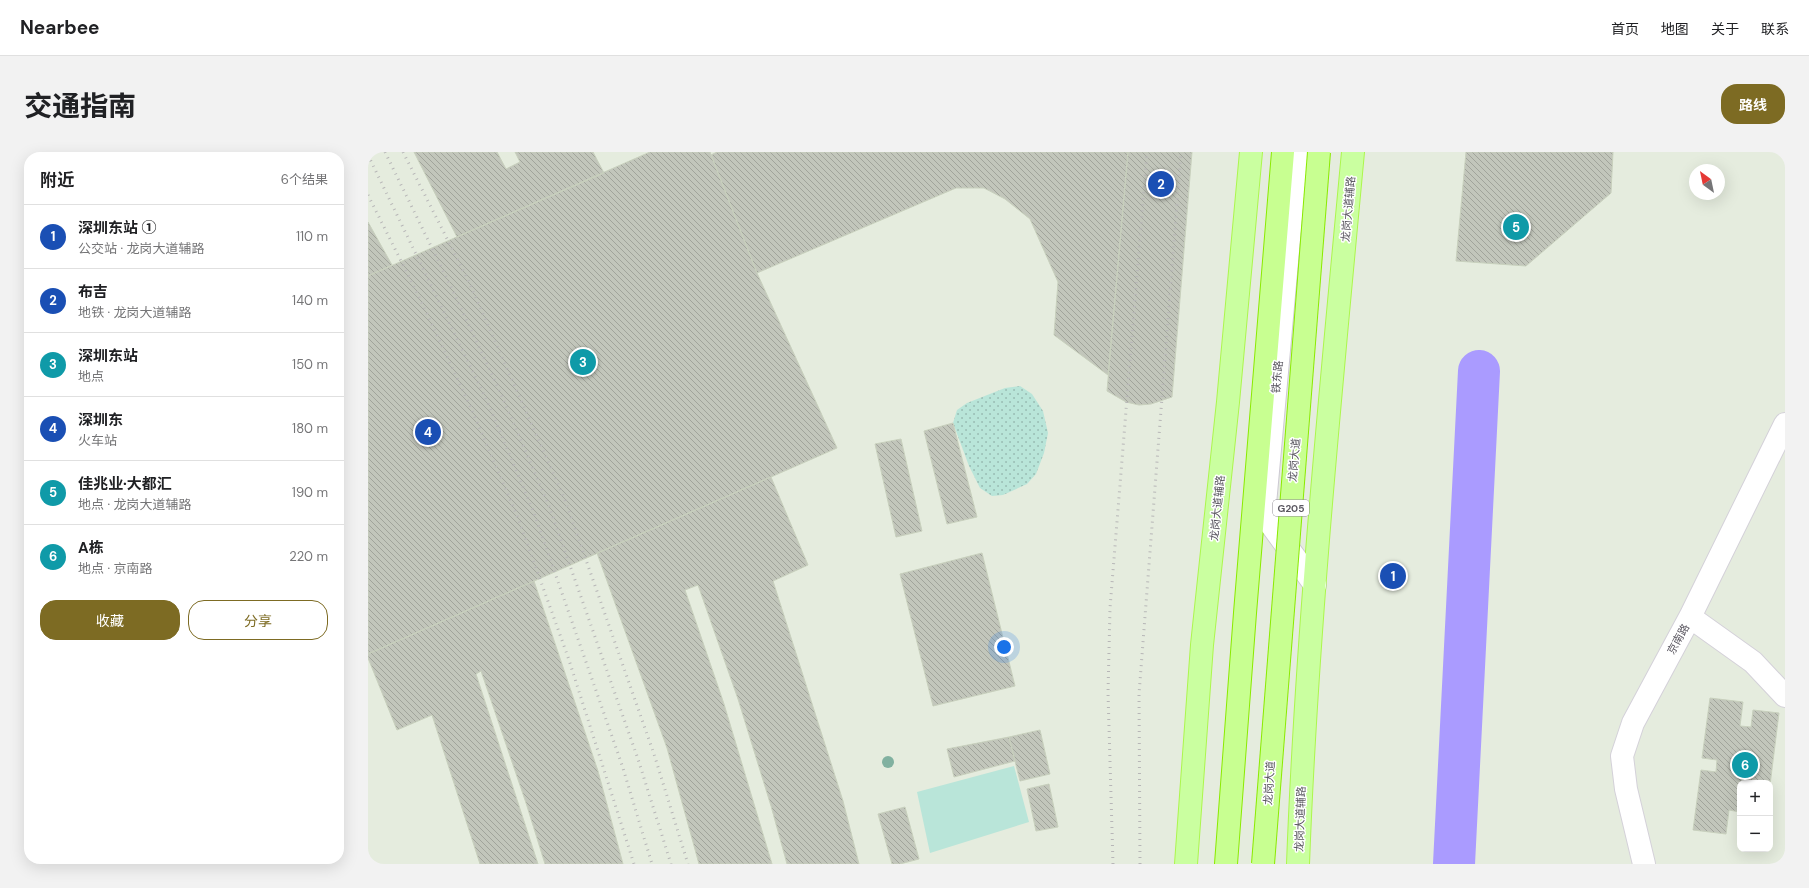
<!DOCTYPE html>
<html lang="zh">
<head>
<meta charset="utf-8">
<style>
  :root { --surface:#fff; --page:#f2f2f2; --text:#202124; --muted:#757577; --line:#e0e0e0; --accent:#7d6b23 }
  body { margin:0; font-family:"DM Sans","Noto Sans SC",sans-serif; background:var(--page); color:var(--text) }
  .controls { position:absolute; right:12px; bottom:12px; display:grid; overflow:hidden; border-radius:8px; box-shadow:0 4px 16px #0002 }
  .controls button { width:36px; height:36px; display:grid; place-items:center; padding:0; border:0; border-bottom:1px solid var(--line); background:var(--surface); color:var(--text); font:20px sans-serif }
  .compass { position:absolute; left:1321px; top:12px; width:36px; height:36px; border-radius:50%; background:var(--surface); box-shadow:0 4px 16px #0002; rotate:327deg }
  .you { position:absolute; left:636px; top:495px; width:14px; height:14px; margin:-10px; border:3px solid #fff; border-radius:50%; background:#1a73e8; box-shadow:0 0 0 6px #1a73e833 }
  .badge { display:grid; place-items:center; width:26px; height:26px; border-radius:50%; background:var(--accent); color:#fff; font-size:13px; font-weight:700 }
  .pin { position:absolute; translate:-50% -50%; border:2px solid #fff; box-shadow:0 1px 4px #0006 }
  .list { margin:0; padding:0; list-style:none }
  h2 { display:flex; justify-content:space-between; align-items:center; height:52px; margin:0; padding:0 16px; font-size:17px }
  h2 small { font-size:13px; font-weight:400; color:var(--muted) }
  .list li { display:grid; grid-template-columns:26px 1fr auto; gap:12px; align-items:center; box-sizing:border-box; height:64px; padding:0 16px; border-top:1px solid var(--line) }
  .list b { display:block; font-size:15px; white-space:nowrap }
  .list p { margin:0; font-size:13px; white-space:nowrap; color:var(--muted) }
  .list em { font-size:13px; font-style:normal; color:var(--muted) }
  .actions { display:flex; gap:8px; padding:12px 16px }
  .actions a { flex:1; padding:9px 0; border:1px solid var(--accent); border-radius:16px; text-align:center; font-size:14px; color:var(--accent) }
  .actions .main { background:var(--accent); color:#fff }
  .map { position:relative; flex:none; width:1417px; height:712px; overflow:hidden; border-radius:16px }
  header { display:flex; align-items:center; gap:24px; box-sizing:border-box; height:56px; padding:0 20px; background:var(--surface); border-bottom:1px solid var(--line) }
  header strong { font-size:19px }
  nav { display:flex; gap:22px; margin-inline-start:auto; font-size:14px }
  .intro { display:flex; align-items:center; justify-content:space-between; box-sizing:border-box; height:96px; padding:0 24px }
  h1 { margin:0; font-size:28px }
  .button { padding:10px 18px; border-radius:16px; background:var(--accent); color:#fff; font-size:14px; font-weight:700 }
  main { display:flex; gap:24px; padding:0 24px }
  aside { flex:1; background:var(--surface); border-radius:16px; box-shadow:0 4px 16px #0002 }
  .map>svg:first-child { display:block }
</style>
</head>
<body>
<header>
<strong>Nearbee</strong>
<nav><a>首页</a><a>地图</a><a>关于</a><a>联系</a></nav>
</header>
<div class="intro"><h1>交通指南</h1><a class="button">路线</a></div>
<main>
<aside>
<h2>附近<small>6个结果</small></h2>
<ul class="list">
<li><span class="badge" style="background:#1a4fb4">1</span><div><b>深圳东站 ①</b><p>公交站 · 龙岗大道辅路</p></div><em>110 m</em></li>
<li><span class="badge" style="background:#1a4fb4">2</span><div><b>布吉</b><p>地铁 · 龙岗大道辅路</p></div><em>140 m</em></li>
<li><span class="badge" style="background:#0f9aa8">3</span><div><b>深圳东站</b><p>地点</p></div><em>150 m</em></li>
<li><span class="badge" style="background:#1a4fb4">4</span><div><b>深圳东</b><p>火车站</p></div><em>180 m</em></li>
<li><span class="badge" style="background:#0f9aa8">5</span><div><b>佳兆业·大都汇</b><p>地点 · 龙岗大道辅路</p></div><em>190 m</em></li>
<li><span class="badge" style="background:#0f9aa8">6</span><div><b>A栋</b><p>地点 · 京南路</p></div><em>220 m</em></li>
</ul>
<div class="actions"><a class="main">收藏</a><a>分享</a></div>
</aside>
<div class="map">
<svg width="1417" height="712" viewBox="0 0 1417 712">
  <defs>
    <pattern id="park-dots" width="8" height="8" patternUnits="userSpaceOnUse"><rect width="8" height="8" fill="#b9e5d9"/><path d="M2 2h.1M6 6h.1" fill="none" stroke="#99bcb3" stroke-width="1.8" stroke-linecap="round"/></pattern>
    <pattern id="building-back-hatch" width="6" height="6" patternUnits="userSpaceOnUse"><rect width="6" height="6" fill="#c2c6bb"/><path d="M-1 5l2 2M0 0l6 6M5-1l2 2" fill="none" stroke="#a1a49b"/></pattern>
  </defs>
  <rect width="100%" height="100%" fill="#e5ecde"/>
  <path fill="#b9e5d9" d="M646,614l15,56 -99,31 -13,-61z"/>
  <path fill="url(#park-dots)" d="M652,234l12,8 11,17 5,22 -4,20 -8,21 -9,10 -24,11 -11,1 -12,-8 -11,-22 -16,-43 4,-13 10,-7 38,-15z"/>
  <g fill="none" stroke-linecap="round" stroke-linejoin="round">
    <path stroke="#aa9bff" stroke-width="42" d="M1086,712l25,-493"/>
  </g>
  <path fill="url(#building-back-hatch)" stroke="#c8d0bd" d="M46,0h83l9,17 14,-7 -5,-10h78l11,21 -147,64z
    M282,0h60l47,121 80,175 -469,206v-378z
    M349,0h411l-20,223 -54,-40 4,-53 -28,-63 -25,-20 -21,-11h-28l-199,85 -46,-118z
    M760,0h64l-20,245 -21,7 -12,1 -13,-3 -19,-11z
    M1098,0h147l-2,41 -85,73 -70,-5z
    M0,70l24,43 -24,11z
    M585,271l24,94 -30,7 -23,-93z
    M533,287l21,92 -26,6 -21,-93z
    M403,325l37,88 -35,16 70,220 16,63h-72l-16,-58 -33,-107 -40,-114 -13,5 39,114 48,160h-73l-32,-116 -70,-195z
    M614,401l33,133 -82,20 -33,-132z
    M166,429l64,190 25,93h-78l-19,-61 -45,-132 -5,3 62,190h-58l-48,-149 -35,15 -29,-72v-4z
    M1342,546l33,4 -3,24 11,1 2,-17 26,3 -9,72v-2h-30v29l-11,-2 -3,24 -33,-4 8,-60 15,2 1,-12 -15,-2z
    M672,578l10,44 -30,7 -11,-44z
    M641,585l6,24 -61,16 -7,-28z
    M681,632l9,43 -22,4 -9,-42z
    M537,655l14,52 -19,5h-8l-14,-50z
    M1372,660v17h-2z"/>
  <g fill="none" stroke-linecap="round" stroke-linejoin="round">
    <g stroke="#d4d1d9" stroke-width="24">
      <path id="tertiary" d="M1322,465l63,45 32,34
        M1276,712l-18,-75 -4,-33 11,-33 57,-106 95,-193"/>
    </g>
    <g stroke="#cdc9d3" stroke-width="24">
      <path id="secondary" d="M929,0l-33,363 51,70"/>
    </g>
    <g stroke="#acf64d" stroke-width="24">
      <path id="primary" d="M818,712l16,-219 26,-243 23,-250
        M930,712c9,-238 33,-475 55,-712"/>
    </g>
    <g stroke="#8bea00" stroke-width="24">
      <path id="trunk" d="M858,712l19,-251 38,-461"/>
    </g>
    <use href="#tertiary" stroke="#fff" stroke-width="22"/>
    <use href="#secondary" stroke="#fff" stroke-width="22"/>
    <use href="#primary" stroke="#caffa0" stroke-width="22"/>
    <use href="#trunk" stroke="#c8ff91" stroke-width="22"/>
    <path stroke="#b7b6b7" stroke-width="3" stroke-dasharray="1 5" stroke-linecap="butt" d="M17,0l66,135 50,107 48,112 89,253 33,105
      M35,0l65,128 97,220 89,254 34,110
      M0,3l119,246 47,112 88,252 30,99
      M0,43l53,106 50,107 47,110 50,139 66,207
      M745,712l-5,-171 2,-85 37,-456
      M772,712l-1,-170 42,-542"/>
    <g stroke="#8bea00" stroke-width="24" stroke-linecap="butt">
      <path id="trunk-bridge" d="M895,712l56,-712"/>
    </g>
    <use href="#trunk-bridge" stroke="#c8ff91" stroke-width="22"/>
  </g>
  <circle fill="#81b1a0" cx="520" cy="610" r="6"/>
  <g text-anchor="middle" stroke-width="3" stroke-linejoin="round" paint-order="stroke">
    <rect fill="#fff" stroke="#8c8990" stroke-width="1" x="905" y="348" width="36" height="16" rx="3"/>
    <g font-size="10" font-weight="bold" fill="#5a5760">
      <text x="923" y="360">G205</text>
    </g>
    <g font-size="11" fill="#5a5760" stroke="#fff">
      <text transform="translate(980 57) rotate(-85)" y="4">龙岗大道辅路</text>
      <text transform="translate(909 225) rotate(-85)" y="4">铁东路</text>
      <text transform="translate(926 308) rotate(-85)" y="4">龙岗大道</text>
      <text transform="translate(849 356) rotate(-84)" y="4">龙岗大道辅路</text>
      <text transform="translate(1310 487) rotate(-61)" y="4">京南路</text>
      <text transform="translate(901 631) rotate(-86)" y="4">龙岗大道</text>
      <text transform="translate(932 667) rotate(-88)" y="4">龙岗大道辅路</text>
    </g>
  </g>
</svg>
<div class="controls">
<button>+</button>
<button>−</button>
</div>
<svg class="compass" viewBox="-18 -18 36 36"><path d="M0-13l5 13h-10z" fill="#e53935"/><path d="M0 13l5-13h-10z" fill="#757577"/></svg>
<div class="you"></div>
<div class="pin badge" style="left:1025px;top:424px;background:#1a4fb4">1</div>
<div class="pin badge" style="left:793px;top:32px;background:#1a4fb4">2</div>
<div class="pin badge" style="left:215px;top:210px;background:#0f9aa8">3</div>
<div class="pin badge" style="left:60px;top:280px;background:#1a4fb4">4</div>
<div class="pin badge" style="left:1148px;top:75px;background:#0f9aa8">5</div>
<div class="pin badge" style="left:1377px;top:613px;background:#0f9aa8">6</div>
</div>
</main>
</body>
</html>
